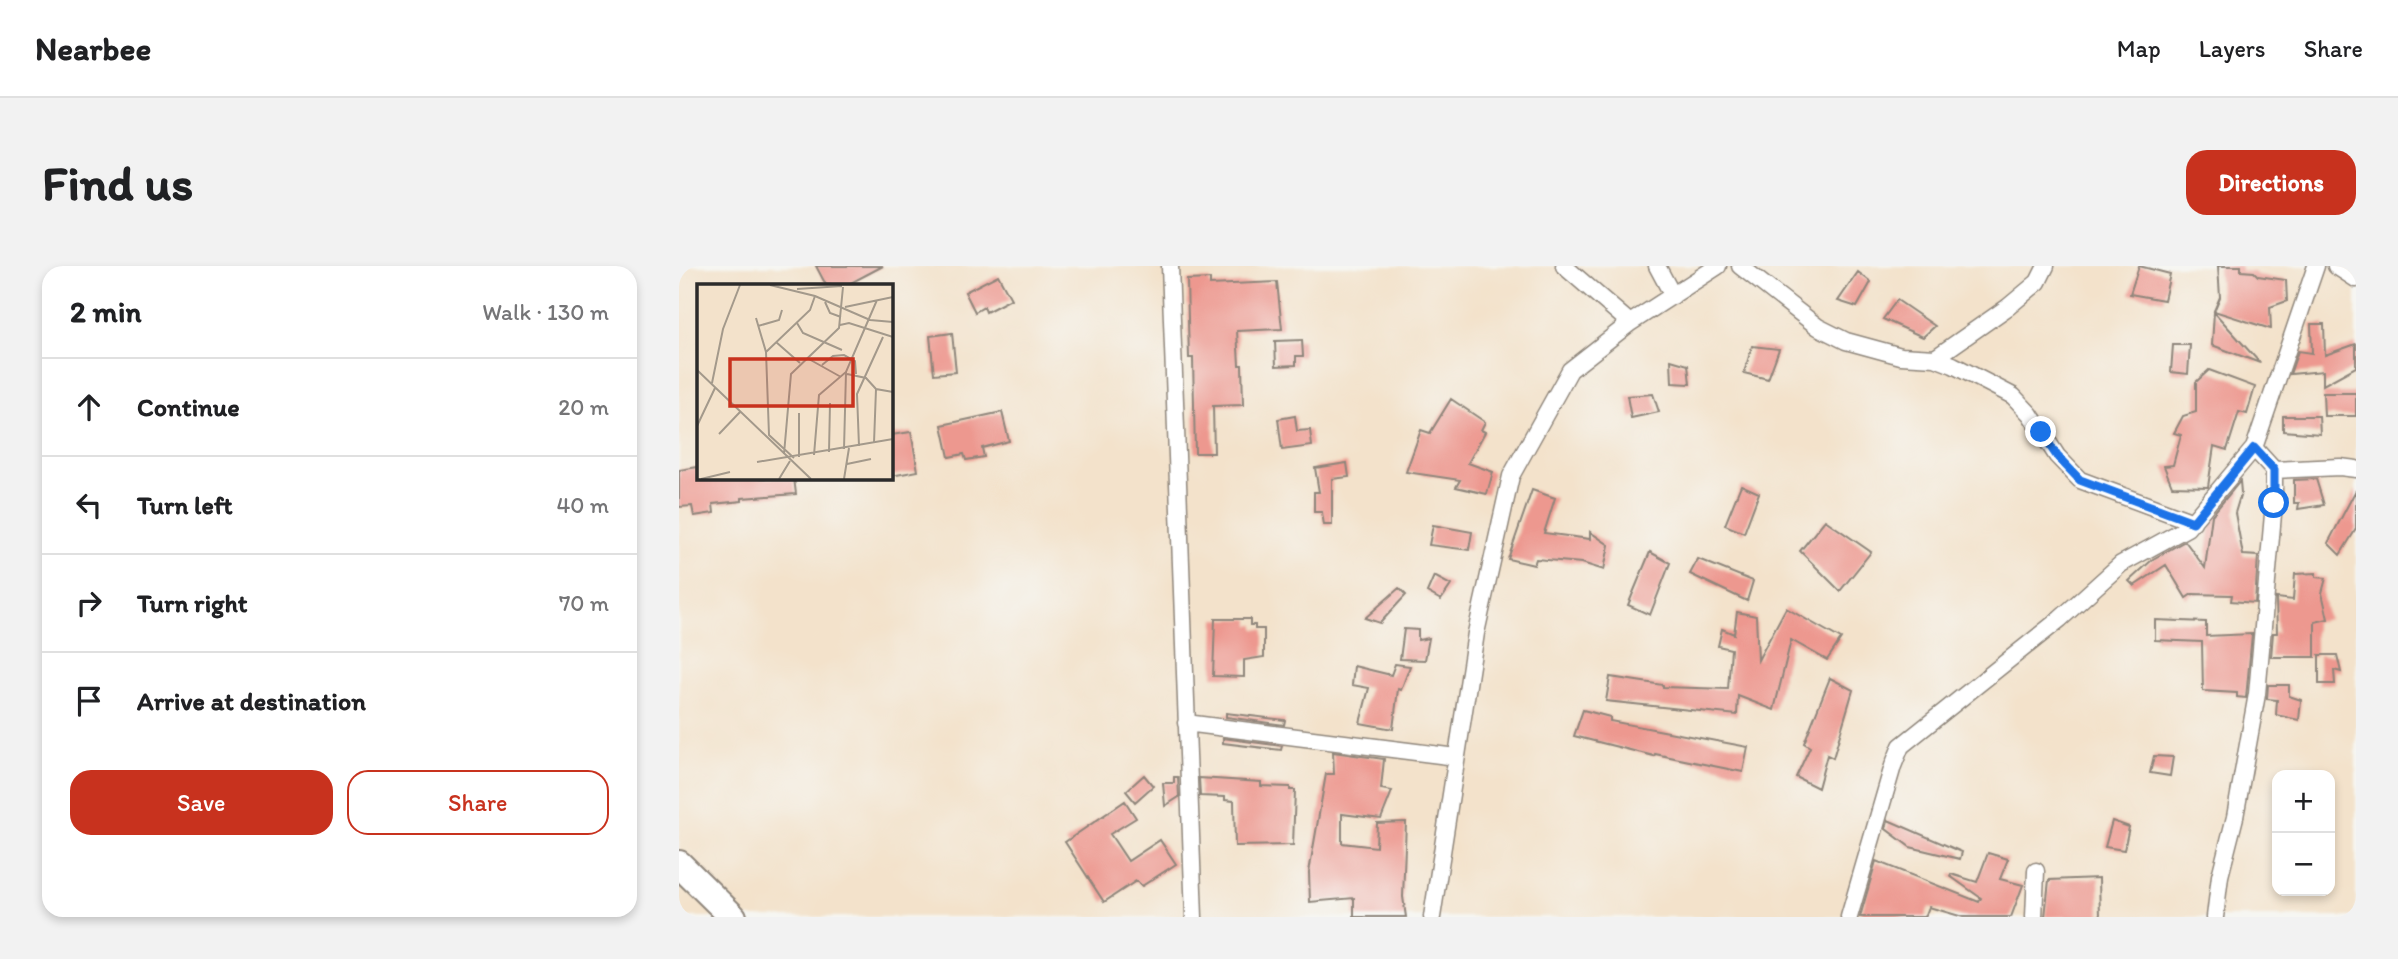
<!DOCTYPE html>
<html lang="en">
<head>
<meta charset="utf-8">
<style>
  :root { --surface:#fff; --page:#f2f2f2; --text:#202124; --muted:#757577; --line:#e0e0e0; --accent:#c8321e }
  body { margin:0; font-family:Itim,sans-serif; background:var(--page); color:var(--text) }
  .controls { position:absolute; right:21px; bottom:21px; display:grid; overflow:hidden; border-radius:14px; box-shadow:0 4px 10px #0003 }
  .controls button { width:63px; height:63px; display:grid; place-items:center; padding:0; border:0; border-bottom:2px solid var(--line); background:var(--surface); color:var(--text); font:35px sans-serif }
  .stop { position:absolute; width:21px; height:21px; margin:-16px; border:5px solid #1a73e8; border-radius:50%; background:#fff }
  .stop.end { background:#1a73e8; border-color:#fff; box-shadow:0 2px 7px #0008 }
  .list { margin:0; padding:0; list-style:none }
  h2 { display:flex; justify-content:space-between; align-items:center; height:91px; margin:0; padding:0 28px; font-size:30px }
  h2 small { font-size:23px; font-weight:400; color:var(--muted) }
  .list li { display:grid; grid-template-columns:46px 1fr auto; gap:21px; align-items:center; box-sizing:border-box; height:98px; padding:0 28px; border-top:2px solid var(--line) }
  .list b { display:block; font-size:26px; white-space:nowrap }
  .list em { font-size:23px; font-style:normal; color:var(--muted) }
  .actions { display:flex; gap:14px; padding:21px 28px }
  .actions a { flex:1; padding:16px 0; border:2px solid var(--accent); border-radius:21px; text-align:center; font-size:24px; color:var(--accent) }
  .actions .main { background:var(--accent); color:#fff }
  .icon { flex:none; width:38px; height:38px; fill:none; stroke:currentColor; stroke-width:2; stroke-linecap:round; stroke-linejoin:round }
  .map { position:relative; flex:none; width:1677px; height:651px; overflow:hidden; border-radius:21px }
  header { display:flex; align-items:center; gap:42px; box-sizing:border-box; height:98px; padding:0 35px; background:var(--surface); border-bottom:2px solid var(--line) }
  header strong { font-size:33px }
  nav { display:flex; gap:38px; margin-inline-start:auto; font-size:24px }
  .intro { display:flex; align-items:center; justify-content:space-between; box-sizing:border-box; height:168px; padding:0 42px }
  h1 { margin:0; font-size:49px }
  .button { padding:18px 32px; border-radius:21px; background:var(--accent); color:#fff; font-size:24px; font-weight:700 }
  main { display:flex; gap:42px; padding:0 42px }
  aside { flex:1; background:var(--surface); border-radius:21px; box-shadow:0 4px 10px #0003 }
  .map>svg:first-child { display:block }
</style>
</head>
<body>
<header>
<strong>Nearbee</strong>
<nav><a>Map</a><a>Layers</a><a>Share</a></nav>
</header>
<div class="intro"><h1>Find us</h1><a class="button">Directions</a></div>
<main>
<aside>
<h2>2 min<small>Walk · 130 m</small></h2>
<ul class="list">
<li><svg class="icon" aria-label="ahead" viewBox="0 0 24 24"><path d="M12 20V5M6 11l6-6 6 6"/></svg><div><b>Continue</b></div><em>20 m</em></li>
<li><svg class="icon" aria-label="left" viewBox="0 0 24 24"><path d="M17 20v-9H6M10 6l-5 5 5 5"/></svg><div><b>Turn left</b></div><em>40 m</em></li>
<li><svg class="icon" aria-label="right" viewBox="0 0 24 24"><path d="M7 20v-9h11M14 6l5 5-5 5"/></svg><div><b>Turn right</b></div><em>70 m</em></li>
<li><svg class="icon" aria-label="arrive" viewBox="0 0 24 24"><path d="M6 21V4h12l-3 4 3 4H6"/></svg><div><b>Arrive at destination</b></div></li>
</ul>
<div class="actions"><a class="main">Save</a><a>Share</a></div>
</aside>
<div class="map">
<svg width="1677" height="651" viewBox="0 0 1677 651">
  <rect width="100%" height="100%" fill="#f6f6f2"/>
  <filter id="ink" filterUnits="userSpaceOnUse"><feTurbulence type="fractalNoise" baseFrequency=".0143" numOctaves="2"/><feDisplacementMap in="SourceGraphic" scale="14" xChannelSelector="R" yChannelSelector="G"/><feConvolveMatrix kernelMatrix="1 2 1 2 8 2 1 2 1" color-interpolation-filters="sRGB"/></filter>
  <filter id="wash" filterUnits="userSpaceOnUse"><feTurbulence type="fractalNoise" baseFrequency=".00686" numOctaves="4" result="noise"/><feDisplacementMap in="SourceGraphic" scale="28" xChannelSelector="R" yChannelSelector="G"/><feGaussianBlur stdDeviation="1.57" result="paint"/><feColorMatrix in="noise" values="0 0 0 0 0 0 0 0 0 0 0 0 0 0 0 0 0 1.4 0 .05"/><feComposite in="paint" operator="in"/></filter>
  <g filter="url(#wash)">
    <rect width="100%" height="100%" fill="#f3e2cb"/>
    <g id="blocks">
      <path fill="#ed988f" d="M137,0h67l-36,19h-21z
        M1460,0l31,8 -6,26 -34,-6z
        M1539,0h23v5l13,1 4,4 28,4 1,21 -17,6 1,22 -57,-18 6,-14z
        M1179,6l13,10 -14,25 -19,-6z
        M319,9l13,24 -25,13 -2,-5 -9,5 -10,-20z
        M531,13v6l67,-3 5,47 -45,2 2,34h3l1,40 -30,1 1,47h-19l-2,-95h-4l-2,-78z
        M1218,34l38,26 -12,11 -40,-18z
        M1535,46l46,51 -48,-18z
        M1632,58h13l1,31 31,-11v23l-33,18v-14l-33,3 8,-23 14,2z
        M273,67l4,39 -22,2 -4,-38z
        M623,74l1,16h-7v9l-20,1 -1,-25z
        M1494,79h17l-2,29 -17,-2z
        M1073,80l27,3 -11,30 -24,-6z
        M992,94l17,5 2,19 -18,-1z
        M1530,104l46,17 -8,27 -8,-2 -12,38 -13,-4 -6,41 -36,-1 -8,-20 9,-1 8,-30 -7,-2 9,-17 13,-4v-30z
        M1644,127h33v23h-32z
        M974,128l6,18 -28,6 -4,-22z
        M772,133l34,23 -4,8 4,2 -17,31 25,9 -6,22 -31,-7 4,-7 -54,-8 15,-42 9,3z
        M323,146l7,29 -27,7 2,9 -18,3 -2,-6 -15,3 -7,-32z
        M616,150l2,15 13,-1 2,16 -30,4 -4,-31z
        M1604,150h36l1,18 -37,-3z
        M232,166l7,39 -27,5v-41z
        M668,197l2,14 -17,2v46h-8l-2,-13h-8v-20h5l-4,-24z
        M19,201v11h96l2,16 -54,4v3l-29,3 1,9 -20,3 -2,-10 -13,1v-37z
        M1637,213l8,26 -26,4 1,-6h-5v-23z
        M1561,215l1,12 -6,20 8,42 15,1 -3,47 -24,-2 1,-6 -40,-1 -6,4 -20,-33 -32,21 -5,-5 24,-22 32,-18 20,27 7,-53z
        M1062,219l18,8 -15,40 -19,-8z
        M853,224l23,8 -11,35 46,6v-7l19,13 -5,25 -22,-7 -46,-4 -2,6 -26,-6z
        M1677,224v39l-16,26 -12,-12z
        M1146,254l46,32 -31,39 -40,-40z
        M754,259l39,7 -3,18 -40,-5z
        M971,286l20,11 -20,52 -22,-10z
        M1019,293l55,22 -6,20 -57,-27z
        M1637,307v4l10,1 -4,15 6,26 -13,3v35h-44l2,-24h4l-1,-35 17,2 2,-26z
        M755,310l17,9 -10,15 -14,-8z
        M720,322l7,7 -26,28 -15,-5z
        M1107,342l55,31 -14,21 -36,-20 -17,70 -36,-14 -1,19 -131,-14 4,-24 53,8v2l65,2 3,-40 -13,-3 4,-17 12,5 3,-22 19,4 2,44z
        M536,353h35v6h5v4h9v28l-20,3v17l-31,-1z
        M1476,354l51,2v14l46,-2 -6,64 -9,-1v-4l-34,-2 -1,-49 -47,-2z
        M725,363l14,1v10l11,-2 -4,22 -25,-1z
        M1640,389h18l4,17 -7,-2 1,14h-16z
        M716,398l15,2 -9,24 -3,-1 -5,40 -33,-6 9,-35 -17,-3 2,-19 37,9z
        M1151,412l23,12 -20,68 -6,-3 -9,33 -22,-11 14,-30 -6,-4z
        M1589,419h21v11l12,4 -2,20 -23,-5 1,-15 -10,-1z
        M904,444l27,7v4l138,26 -5,25 -88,-18 -1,2 -80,-20z
        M547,447l59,7 -1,5 -58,-8z
        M544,472l59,8 -1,4 -58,-7z
        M654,486l51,7 -3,30 11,2 -11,28 -39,-5v29l34,4 1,-24 29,-1 -3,75 3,20h-52v-19l-44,4 -1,-30 17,-98h8z
        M1475,490l19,1 -3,19 -20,-3z
        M465,509l9,11 -18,16 -9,-11z
        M495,511h4l1,20 -14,9 -2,-23h11z
        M520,512l62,4v4l29,1v3h5l-2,55 -58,1 -1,-45 -9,-1v-3l-25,-1z
        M446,535l11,17 -26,16 18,27 32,-21 16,24 -34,22 -6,-5 -32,21 -39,-60z
        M1209,554l74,32 -2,7 -50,-12 -24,-18z
        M1433,555l17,6 -5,23 -19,-3z
        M1309,587l20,6 -8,20 23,6 -12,32h-48l-34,-10 -4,10h-65l16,-56 103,41 2,-4 -31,-22 1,-2 26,8z
        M1420,612l1,39h-55l4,-37z"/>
    </g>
  </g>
  <g filter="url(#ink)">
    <use href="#blocks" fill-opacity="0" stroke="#8f867b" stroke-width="2"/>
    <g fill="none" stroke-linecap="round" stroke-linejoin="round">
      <g stroke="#8f867b" stroke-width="19">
        <path id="minor" d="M491,0l24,651
          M885,0l66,57
          M978,0l16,30
          M1061,0l78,61 28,14 55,15 34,2 18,7 60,31 17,18 27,42 23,24 113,42
          M1657,0l20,13
          M1256,92l73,-51 30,-25 8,-16
          M1595,204l66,-3 16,2
          M507,457l270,34
          M753,651l44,-284 35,-157 59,-106 60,-47 88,-57
          M1170,651l44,-151 8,-20 159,-127 61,-55 66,-36 67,-80 62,-182
          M1355,651l2,-46
          M1536,651l5,-41 15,-59 22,-123 17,-191v-33l-20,-22"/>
      </g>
      <g stroke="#8f867b" stroke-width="30">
        <path id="primary" d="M0,598l54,53"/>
      </g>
      <use href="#minor" stroke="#fff" stroke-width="16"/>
      <use href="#primary" stroke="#fff" stroke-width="26"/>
    </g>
  </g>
  <g fill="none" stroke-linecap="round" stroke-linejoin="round" filter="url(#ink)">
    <path stroke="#1a73e8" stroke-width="9" d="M1362,166l16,24 23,24 113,42 61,-74 20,22v33"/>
  </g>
  <g transform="translate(18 18)">
    <rect width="196" height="196" fill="#f3e2cb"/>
    <path fill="none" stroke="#a3998b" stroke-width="2" d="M73,1l45,11 55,24 23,2M100,5l45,-3M128,18l5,11 11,4M148,23l48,-10M59,34l10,34 3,83 25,23M100,39l6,10 39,17M143,41l9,-2 44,14M61,42l21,-6 3,-10M79,58l24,21M69,68l44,-42 5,-14M110,74l34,19M125,81l11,-9 11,-1 11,6 1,13M0,86l114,109M150,90l19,4 10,11 17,3M15,99l11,-54 17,-44M0,142l18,-38M22,150l21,-22M177,159l2,-54M162,162l-2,-52 26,-57M147,165l2,-77M132,168l1,-49M87,170l7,-80 48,-46 4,-41M117,171l5,-60 27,-23 31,-72M102,173v-44M60,178l136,-23M150,180l24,-5M4,195l29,-7M82,195l11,-18M147,195l5,-31"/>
    <path fill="#c8321e" fill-opacity="0.15" stroke="#c8321e" stroke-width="3.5" d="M33,75h123v47h-123z"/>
    <rect width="196" height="196" fill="none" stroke="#2b2b2b" stroke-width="3.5"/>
  </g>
</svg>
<div class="controls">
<button>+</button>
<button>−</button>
</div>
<div class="stop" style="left:1595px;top:237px"></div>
<div class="stop end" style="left:1362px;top:166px"></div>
</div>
</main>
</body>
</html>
